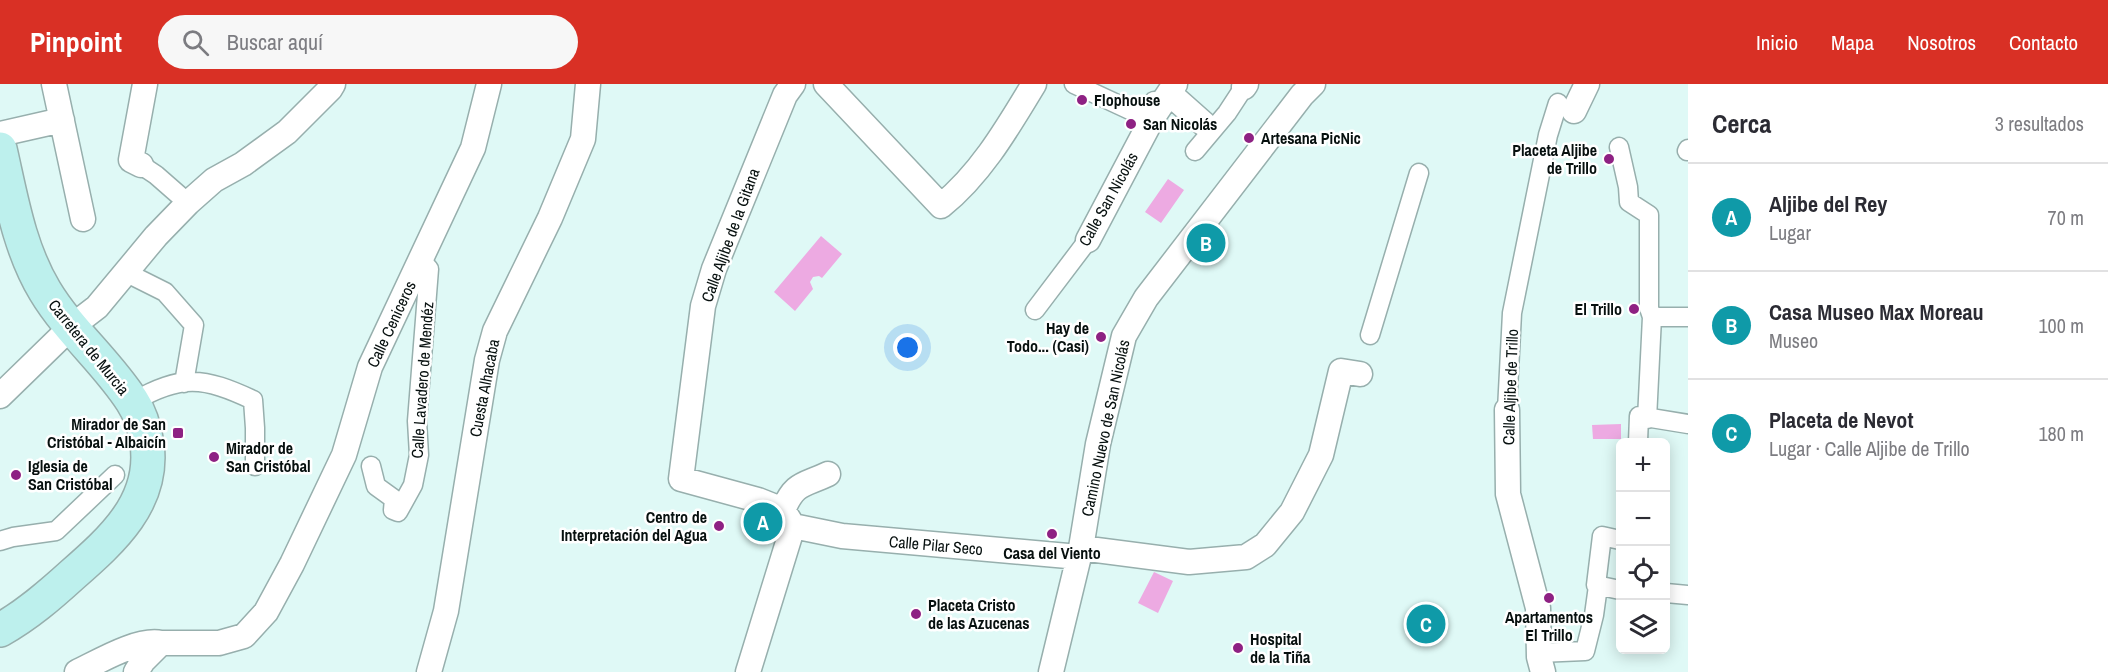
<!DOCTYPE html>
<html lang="es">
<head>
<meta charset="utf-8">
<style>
  :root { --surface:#fff; --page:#f7f7f7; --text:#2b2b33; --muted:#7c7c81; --line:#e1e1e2; --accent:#d93025 }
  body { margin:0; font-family:"Archivo Narrow",sans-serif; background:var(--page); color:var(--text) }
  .controls { position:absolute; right:18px; bottom:18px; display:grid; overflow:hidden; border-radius:9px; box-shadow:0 3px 15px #0003 }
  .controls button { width:54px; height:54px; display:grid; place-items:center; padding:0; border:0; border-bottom:2px solid var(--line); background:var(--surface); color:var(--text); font:30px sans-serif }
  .you { position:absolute; left:908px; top:264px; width:21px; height:21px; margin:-15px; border:4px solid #fff; border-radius:50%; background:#1a73e8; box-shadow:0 0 0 9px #1a73e833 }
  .badge { display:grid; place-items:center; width:39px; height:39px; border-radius:50%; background:var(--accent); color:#fff; font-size:20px; font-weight:700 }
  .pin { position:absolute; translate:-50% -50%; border:3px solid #fff; box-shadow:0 2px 6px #0006 }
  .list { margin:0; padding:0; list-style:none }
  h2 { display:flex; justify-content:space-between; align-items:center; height:78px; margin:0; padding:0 24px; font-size:26px }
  h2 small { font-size:20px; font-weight:400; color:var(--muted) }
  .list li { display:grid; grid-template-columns:39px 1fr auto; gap:18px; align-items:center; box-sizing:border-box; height:108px; padding:0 24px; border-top:2px solid var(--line) }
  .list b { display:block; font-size:22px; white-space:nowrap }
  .list p { margin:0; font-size:20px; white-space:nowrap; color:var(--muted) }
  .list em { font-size:20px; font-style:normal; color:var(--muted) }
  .icon { flex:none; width:33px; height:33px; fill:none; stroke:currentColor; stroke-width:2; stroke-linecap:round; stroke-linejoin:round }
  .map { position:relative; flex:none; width:1688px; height:588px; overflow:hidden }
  header { display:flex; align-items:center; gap:36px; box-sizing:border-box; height:84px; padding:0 30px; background:var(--accent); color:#fff }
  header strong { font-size:28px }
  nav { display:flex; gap:33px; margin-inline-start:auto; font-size:21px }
  .search { width:420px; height:54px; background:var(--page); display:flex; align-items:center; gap:15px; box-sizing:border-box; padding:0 21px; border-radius:33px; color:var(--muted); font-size:22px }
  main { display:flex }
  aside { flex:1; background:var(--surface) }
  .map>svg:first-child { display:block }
</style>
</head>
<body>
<header>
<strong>Pinpoint</strong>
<div class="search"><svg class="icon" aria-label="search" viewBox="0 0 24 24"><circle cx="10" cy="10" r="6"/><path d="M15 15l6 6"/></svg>Buscar aquí</div>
<nav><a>Inicio</a><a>Mapa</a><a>Nosotros</a><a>Contacto</a></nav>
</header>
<main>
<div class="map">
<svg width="1688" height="588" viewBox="0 0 1688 588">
  <rect width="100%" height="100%" fill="#dff9f6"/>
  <path fill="#edaae2" d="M1168,95l16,11 -23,33 -16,-11z
    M821,152l21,18 -20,24 -3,-2 -6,1 -3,5 3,7 -18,22 -21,-19z
    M1621,340v15h-28l-1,-14z
    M1154,488l19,9 -15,32 -20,-10z"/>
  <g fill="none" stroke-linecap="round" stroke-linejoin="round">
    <g stroke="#97afad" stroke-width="21">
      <path id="pedestrian" d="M1074,0l71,33 9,-16
        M1619,63l9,40 1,15 20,13v93l3,9 -5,102
        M1195,67l32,-38 17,-26
        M1687,67l1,-2
        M141,81l15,10 32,28
        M125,188l40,20 29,33 -10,58
        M1035,226l53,-70
        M1652,233h35
        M1370,251l49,-162
        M133,318c48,-28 71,-25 120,-2l2,28v38
        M1507,326l5,-97 36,-178 10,-32
        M1638,358l1,-26 49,8
        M371,382l5,20 18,13 -1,11 5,2 15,-27 6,-30 -2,-34 12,-152 -8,-9
        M1620,456l-18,-4 -6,49 24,5
        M0,457l13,-4 43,-6 59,-56
        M1666,509l22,2
        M1539,569l46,-2 9,-36 4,-29"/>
    </g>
    <g stroke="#97afad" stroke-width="27">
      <path id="minor" d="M54,0l29,135
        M793,0l-8,11 -71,174 -11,37 -22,173 77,21 25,10 10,16
        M826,0l115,122c40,-32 67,-79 93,-122
        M1244,3l2,-3
        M1169,9l35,31
        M1574,27l13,-27
        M0,50l62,-14
        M141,81l-10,-5 14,-76
        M1088,156l65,-123 22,-33
        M0,312l71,-69 26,-20 59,-71 32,-33 26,-23 29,-16 44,-32 43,-43 3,-5
        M1507,326l1,84 30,114 1,49 4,15
        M783,426c12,-28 20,-24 45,-36
        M793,442l49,10 237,21
        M1081,464l108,14 57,-5 19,-12 27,-33 29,-57 20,-84 19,3
        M77,588c21,-10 61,-34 84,-29
        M136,588l7,-11 18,-18h58l25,-7 22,-24 26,-48 52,-109 26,-88 103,-219 16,-64
        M429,588l17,-61 41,-251 8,-29 55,-113 33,-79 5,-55
        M748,588l45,-146
        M1051,588l30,-124 17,-104 26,-108 22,-38 156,-203 11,-11"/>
    </g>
    <g stroke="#97afad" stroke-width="36">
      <path id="secondary" d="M0,65c11,48 19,99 45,142 24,40 62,71 87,110 8,12 13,29 15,43 8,58 -35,96 -75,131 -22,20 -45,40 -72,55"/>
    </g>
    <use href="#pedestrian" stroke="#fff" stroke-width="18"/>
    <use href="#minor" stroke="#fff" stroke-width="24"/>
    <use href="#secondary" stroke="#bdf0ed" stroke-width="33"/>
  </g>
  <g fill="#8e2183" stroke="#fff" stroke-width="2">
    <circle cx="1082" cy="16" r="6"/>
    <circle cx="1131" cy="40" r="6"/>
    <circle cx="1249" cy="54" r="6"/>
    <circle cx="1609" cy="75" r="6"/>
    <circle cx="1634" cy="225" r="6"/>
    <circle cx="1101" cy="253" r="6"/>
    <rect x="172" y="343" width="12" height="12" rx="3"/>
    <circle cx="214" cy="373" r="6"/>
    <circle cx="16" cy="391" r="6"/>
    <circle cx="719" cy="442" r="6"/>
    <circle cx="1052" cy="450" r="6"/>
    <circle cx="1549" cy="514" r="6"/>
    <circle cx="916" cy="530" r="6"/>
    <circle cx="1238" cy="564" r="6"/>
  </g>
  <g text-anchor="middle" stroke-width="5" stroke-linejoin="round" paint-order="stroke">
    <g font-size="16" font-weight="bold" fill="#07100f" stroke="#fff" text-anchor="start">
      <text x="1094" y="22">Flophouse</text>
      <text x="1143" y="46">San Nicolás</text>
      <text x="1261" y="60">Artesana PicNic</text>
      <text x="1597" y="72" text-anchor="end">Placeta Aljibe<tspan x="1597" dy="18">de Trillo</tspan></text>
      <text x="1622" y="231" text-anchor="end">El Trillo</text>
      <text x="1089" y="250" text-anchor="end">Hay de<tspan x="1089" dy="18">Todo... (Casi)</tspan></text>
      <text x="166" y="346" text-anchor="end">Mirador de San<tspan x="166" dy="18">Cristóbal - Albaicín</tspan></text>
      <text x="226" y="370">Mirador de<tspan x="226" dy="18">San Cristóbal</tspan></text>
      <text x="28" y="388">Iglesia de<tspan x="28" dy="18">San Cristóbal</tspan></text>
      <text x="707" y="439" text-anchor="end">Centro de<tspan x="707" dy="18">Interpretación del Agua</tspan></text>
      <text x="1052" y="475" text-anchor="middle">Casa del Viento</text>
      <text x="928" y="527">Placeta Cristo<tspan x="928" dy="18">de las Azucenas</tspan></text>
      <text x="1549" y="539" text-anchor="middle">Apartamentos<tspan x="1549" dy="18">El Trillo</tspan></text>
      <text x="1250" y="561">Hospital<tspan x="1250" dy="18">de la Tiña</tspan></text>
    </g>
    <g font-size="16" fill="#07100f" stroke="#fff">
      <text transform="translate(1108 115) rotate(-61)" y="6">Calle San Nicolás</text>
      <text transform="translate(730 151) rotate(-70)" y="6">Calle Aljibe de la Gitana</text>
      <text transform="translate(391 240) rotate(-65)" y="6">Calle Ceniceros</text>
      <text transform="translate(89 263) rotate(51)" y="6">Carretera de Murcia</text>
      <text transform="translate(422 296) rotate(-86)" y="6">Calle Lavadero de Mendéz</text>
      <text transform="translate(1510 303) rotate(-88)" y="6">Calle Aljibe de Trillo</text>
      <text transform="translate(484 304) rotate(-79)" y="6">Cuesta Alhacaba</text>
      <text transform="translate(1105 344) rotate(-78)" y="6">Camino Nuevo de San Nicolás</text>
      <text transform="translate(936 461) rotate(5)" y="6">Calle Pilar Seco</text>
    </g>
  </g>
</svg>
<div class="controls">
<button>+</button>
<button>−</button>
<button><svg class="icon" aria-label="locate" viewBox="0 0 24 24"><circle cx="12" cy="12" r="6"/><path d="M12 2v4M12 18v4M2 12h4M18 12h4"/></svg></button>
<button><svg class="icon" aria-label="layers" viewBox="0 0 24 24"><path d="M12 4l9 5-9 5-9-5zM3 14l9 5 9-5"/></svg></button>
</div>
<div class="you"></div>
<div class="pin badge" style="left:763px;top:438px;background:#0f9aa8">A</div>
<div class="pin badge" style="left:1206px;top:159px;background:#0f9aa8">B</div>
<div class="pin badge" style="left:1426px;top:540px;background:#0f9aa8">C</div>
</div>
<aside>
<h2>Cerca<small>3 resultados</small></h2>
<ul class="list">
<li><span class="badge" style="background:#0f9aa8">A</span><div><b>Aljibe del Rey</b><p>Lugar</p></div><em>70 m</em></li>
<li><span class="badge" style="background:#0f9aa8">B</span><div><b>Casa Museo Max Moreau</b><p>Museo</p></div><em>100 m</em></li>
<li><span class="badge" style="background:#0f9aa8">C</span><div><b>Placeta de Nevot</b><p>Lugar · Calle Aljibe de Trillo</p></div><em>180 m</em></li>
</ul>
</aside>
</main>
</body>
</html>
